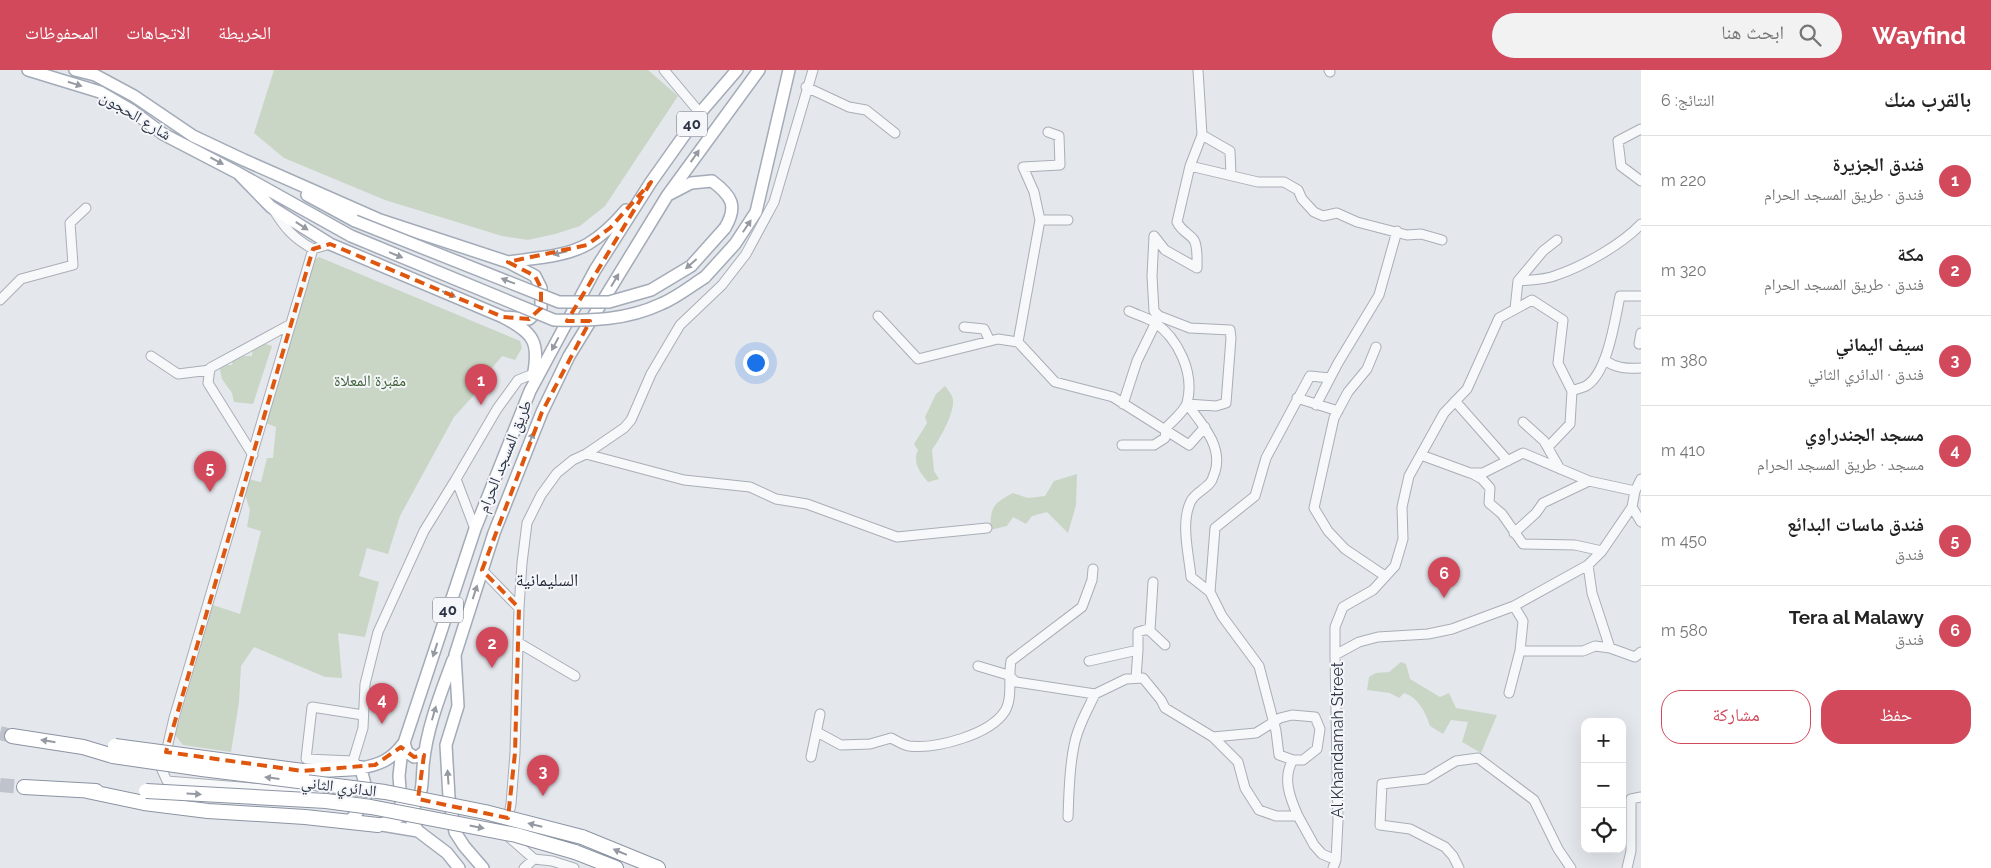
<!DOCTYPE html>
<html lang="ar">
<head>
<meta charset="utf-8">
<style>
  :root { --surface:#fff; --page:#f2f2f2; --text:#222; --muted:#767676; --line:#e0e0e0; --accent:#d1495b }
  body { margin:0; font-family:Raleway,"Noto Naskh Arabic",sans-serif; background:var(--page); color:var(--text); direction:rtl }
  .controls { position:absolute; right:15px; bottom:15px; display:grid; overflow:hidden; border-radius:10px; box-shadow:0 5px 20px #0002 }
  .controls button { width:45px; height:45px; display:grid; place-items:center; padding:0; border:0; border-bottom:1px solid var(--line); background:var(--surface); color:var(--text); font:25px sans-serif }
  .you { position:absolute; left:755px; top:292px; width:18px; height:18px; margin:-12px; border:4px solid #fff; border-radius:50%; background:#1a73e8; box-shadow:0 0 0 8px #1a73e833 }
  .badge { display:grid; place-items:center; width:32px; height:32px; border-radius:50%; background:var(--accent); color:#fff; font-size:16px; font-weight:700 }
  .pin { position:absolute; translate:-50% -41px; filter:drop-shadow(0 1px 2px #0008) }
  .pin::after { content:''; position:absolute; top:26px; width:18px; height:15px; background:inherit; clip-path:polygon(0 0,100% 0,50% 100%) }
  .list { margin:0; padding:0; list-style:none }
  h2 { display:flex; justify-content:space-between; align-items:center; height:65px; margin:0; padding:0 20px; font-size:21px }
  h2 small { font-size:16px; font-weight:400; color:var(--muted) }
  .list li { display:grid; grid-template-columns:32px 1fr auto; gap:15px; align-items:center; box-sizing:border-box; height:90px; padding:0 20px; border-top:1px solid var(--line) }
  .list b { display:block; font-size:19px; white-space:nowrap }
  .list p { margin:0; font-size:16px; white-space:nowrap; color:var(--muted) }
  .list em { font-size:16px; font-style:normal; color:var(--muted) }
  .actions { display:flex; gap:10px; padding:15px 20px }
  .actions a { flex:1; padding:11px 0; border:1px solid var(--accent); border-radius:20px; text-align:center; font-size:18px; color:var(--accent) }
  .actions .main { background:var(--accent); color:#fff }
  .icon { flex:none; width:28px; height:28px; fill:none; stroke:currentColor; stroke-width:2; stroke-linecap:round; stroke-linejoin:round }
  .map { position:relative; flex:none; width:1641px; height:798px; overflow:hidden; direction:ltr }
  header { display:flex; align-items:center; gap:30px; box-sizing:border-box; height:70px; padding:0 25px; background:var(--accent); color:#fff }
  header strong { font-size:24px }
  nav { display:flex; gap:28px; margin-inline-start:auto; font-size:18px }
  .search { width:350px; height:45px; background:var(--page); display:flex; align-items:center; gap:12px; box-sizing:border-box; padding:0 18px; border-radius:28px; color:var(--muted); font-size:19px }
  main { display:flex }
  aside { flex:1; background:var(--surface) }
  .map>svg:first-child { display:block }
</style>
</head>
<body>
<header>
<strong>Wayfind</strong>
<div class="search"><svg class="icon" aria-label="search" viewBox="0 0 24 24"><circle cx="10" cy="10" r="6"/><path d="M15 15l6 6"/></svg>ابحث هنا</div>
<nav><a>الخريطة</a><a>الاتجاهات</a><a>المحفوظات</a></nav>
</header>
<main>
<aside>
<h2>بالقرب منك<small>النتائج: 6</small></h2>
<ul class="list">
<li><span class="badge">1</span><div><b>فندق الجزيرة</b><p>فندق · طريق المسجد الحرام</p></div><em>220 m</em></li>
<li><span class="badge">2</span><div><b>مكة</b><p>فندق · طريق المسجد الحرام</p></div><em>320 m</em></li>
<li><span class="badge">3</span><div><b>سيف اليماني</b><p>فندق · الدائري الثاني</p></div><em>380 m</em></li>
<li><span class="badge">4</span><div><b>مسجد الجندراوي</b><p>مسجد · طريق المسجد الحرام</p></div><em>410 m</em></li>
<li><span class="badge">5</span><div><b>فندق ماسات البدائع</b><p>فندق</p></div><em>450 m</em></li>
<li><span class="badge">6</span><div><b>Tera al Malawy</b><p>فندق</p></div><em>580 m</em></li>
</ul>
<div class="actions"><a class="main">حفظ</a><a>مشاركة</a></div>
</aside>
<div class="map">
<svg width="1641" height="798" viewBox="0 0 1641 798">
  <rect width="100%" height="100%" fill="#e4e7ec"/>
  <path fill="#c9d6c5" d="M274,0h374l30,26 -73,110 -25,20 -25,8 -27,6 -26,-4 -117,-36 -101,-42 -30,-25z
    M319,187l201,84 2,7 -7,12 -13,-4 -10,12 -8,16 -30,33 -54,99 -12,38 -21,-6 -8,28 20,6 -14,55 -27,-4 4,45 -17,-1 -71,-30 -13,19 -2,36 -8,50 -48,-7 -8,-10 38,-130 27,9 21,-83 -14,-4 3,-17 -6,-18 4,-13 13,3 6,-24h6l3,-31 -13,-5 26,-95 6,1 16,-66z
    M263,273l9,3 -19,58 -19,-2 -2,-9 -10,-14 -3,-14h13l1,-9h19l1,-10h8z
    M945,316c3,4 8,10 8,14 1,15 -13,38 -21,50l2,21 5,8 -11,3c-8,-9 -16,-20 -10,-32l-4,-6 13,-21 -2,-6 11,-23z
    M1077,404l-1,31 -8,28 -21,-21 -15,4 -6,8 -13,-7 -6,9 -17,4c1,-23 2,-26 23,-37l15,5 17,-2 9,-15z
    M1401,592l5,2 4,15 30,18 9,-4 7,15 41,7 -16,38 -19,-11 6,-20 -17,-2 -8,14 -13,-8c-4,-13 -12,-29 -26,-33l-5,5 -9,-5 -23,-3 2,-13 7,-4 13,-1z"/>
  <g fill="none" stroke-linecap="round" stroke-linejoin="round">
    <path stroke="#bfc3cb" stroke-width="14" stroke-dasharray="14 7" stroke-linecap="butt" d="M0,663l12,3
      M0,715l24,2"/>
    <g stroke="#a9aeb7" stroke-width="11">
      <path id="minor" d="M664,0l36,43
        M1329,0l1,2
        M806,17l43,20 17,3 29,23
        M1641,59l-23,12 3,25 20,15
        M1202,65l28,16 1,24
        M1190,96l68,16h26l14,8 4,9 12,13 9,4 14,-3 20,9 50,13 14,-1 21,6
        M273,139c12,19 20,29 40,40l17,-5
        M1040,150h28
        M1154,166l11,14 32,18c0,-8 1,-21 -3,-28 -5,-7 -12,-8 -17,-18l13,-56 12,-31 -4,-65
        M313,179l-139,469 -12,52 5,11 198,16
        M1518,211c13,-1 28,-1 39,-6 27,-9 65,-31 84,-51
        M0,230l21,-21 52,-14 -3,-42 16,-15
        M1515,239l3,-28 25,-30 14,-11
        M1129,241c8,4 17,6 25,11 24,16 41,51 33,81 -2,8 -16,19 -22,26
        M878,246l40,43 80,-20 20,3 37,40 58,15 76,48 16,-18
        M1159,246l31,12 40,2 1,8 -5,65 -10,3 -29,-2c15,20 36,42 28,68 -2,4 -2,8 -5,11 -5,6 -16,11 -19,18 -11,21 -2,54 0,76l19,15 12,24 37,50 17,65 3,24 14,5
        M964,257l20,2 6,12
        M1018,272l22,-122 -6,-28 -11,-25 37,-2 -1,-29 -11,-4
        M1639,274l2,-11
        M1376,277l-9,22 -19,23 -14,26 -20,90 14,23 17,18 40,27
        M151,286l27,18 32,-4
        M1604,290c12,8 22,9 37,8
        M1572,321c4,-2 10,-3 14,-5 22,-13 29,-67 34,-90h21
        M1297,328l41,13
        M1455,331l53,60
        M1123,334l14,-43 22,-45 -5,-5 -2,-35 2,-40
        M1316,335l22,-42 41,-68 18,-64
        M1523,352l21,19 16,28
        M1122,375h32l11,-7 1,-8
        M586,384l98,26 66,7 26,12 31,5 90,33 90,-9
        M253,385l-45,-72 2,-15 81,-44
        M1421,385l49,18h13l40,-20 66,28 46,10
        M1471,403l11,6 8,9 -1,15 13,11 21,30 52,1 27,6
        M1632,437l9,15
        M475,459l-19,-50 41,-70 21,-29 15,-6
        M1514,463l22,-20 7,-10 46,-22
        M482,500l37,38
        M1210,522l5,-64 40,-32 11,-38 44,-82 20,2
        M1514,536l9,15 -3,30h63l12,-5 15,2 -18,-55 -4,-28
        M1150,560l3,-48
        M519,573l56,33
        M1610,578l25,9 6,-5
        M1138,580v-18l10,-3 17,16
        M1335,585v-28l8,-20 30,-17 22,-24 8,-27 -1,-32 7,-31 35,-63 23,-24 32,-71 33,-18 31,20 -5,43 14,28 -2,33 -22,23
        M1089,591l49,-11 -2,28
        M978,596l30,9 8,7 79,12 31,-15 17,-1 18,22 4,8 48,29 25,25 7,26 14,22 17,6h22l16,29 8,9 14,6
        M1509,623l11,-42
        M817,662l24,13 29,-1 21,-6c6,3 12,7 18,8 27,3 81,-11 96,-35 8,-13 3,-34 6,-50l71,-54 10,-27 1,-11
        M1213,667l43,-4 24,-15 12,-3 23,2 5,12 -3,20 -14,11h-10c-11,18 -3,38 5,56
        M811,687l9,-43
        M353,691l-47,-2 6,-52 51,8
        M360,698l-7,-7 10,-33 2,-44 13,-52 46,-101 32,-52
        M1068,747c1,-24 1,-48 6,-71 3,-18 13,-35 21,-52
        M534,789l-24,-21 -4,-10 5,-24 4,-51 4,-145 3,-45 5,-40 14,-28 16,-22 16,-13 13,-6 38,-26 7,-8 20,-46 29,-49 42,-40 24,-31 28,-52 39,-132
        M524,798l10,-9 18,2 22,7
        M1333,798l3,-8 2,-39 -3,-166 24,-13 19,-5 50,-3 24,-5 62,-23 74,-41 14,-14 30,-44 3,-16 6,-12
        M1459,798l-6,-12 -8,-9 -35,-18 -30,-4 2,-41 44,-5 30,-18 22,-3 56,42 24,49 13,19
        M1627,798l4,-17v-52l10,-2"/>
    </g>
    <g stroke="#a3abb8" stroke-width="14">
      <path id="major" d="M28,0l72,22 31,18 32,24 75,39 113,63
        M75,0l20,5 39,21 59,40 51,24 136,60 128,42 27,14 6,12v20l-12,11 -26,-2
        M238,103l33,34 59,37 173,73c31,16 37,25 30,60
        M670,124l21,-11 21,-2c20,15 26,25 13,47
        M307,125l48,26
        M508,192c26,-4 57,-5 80,-18 15,-9 27,-21 38,-34
        M705,207l30,-33 21,-32 33,-142
        M404,673l3,9 7,5 5,-1 6,-5
        M348,752c19,-17 22,-29 12,-54 19,-3 31,-8 43,-24
        M378,755c13,-4 28,-10 37,-20 8,-11 7,-25 8,-38 3,-37 17,-72 30,-107
        M382,755l36,6
        M459,798l-12,-15 -29,-22 -17,-29 -2,-26 3,-27 4,-12 69,-208 55,-138 65,-121 56,-88 49,-69 37,-43
        M483,798l-19,-22 -9,-14 -6,-35 -3,-52 12,-39 -3,-51 39,-122 48,-121 27,-56 98,-160 92,-126"/>
    </g>
    <g stroke="#8b94a3" stroke-width="16">
      <path id="highway" d="M12,666l71,11 30,9
        M303,701l57,-3
        M24,717l72,4
        M87,721l57,12 64,8 97,6 73,8
        M582,767l76,31
        M575,782l41,16"/>
    </g>
    <use href="#minor" stroke="#f7f8fa" stroke-width="9"/>
    <use href="#major" stroke="#fff" stroke-width="11"/>
    <use href="#highway" stroke="#fff" stroke-width="14"/>
    <g stroke="#a3abb8" stroke-width="14" stroke-linecap="butt">
      <path id="major-bridge" d="M355,151l204,81h50l42,-12 40,-24 34,-38
        M351,166l203,84c37,1 73,0 107,-16 15,-6 30,-18 44,-27"/>
    </g>
    <g stroke="#8b94a3" stroke-width="16" stroke-linecap="butt">
      <path id="highway-bridge" d="M115,676l188,25
        M113,686l89,13 183,23 100,20 97,25
        M146,721l180,10 45,6 145,28 59,17"/>
    </g>
    <use href="#major-bridge" stroke="#fff" stroke-width="11"/>
    <use href="#highway-bridge" stroke="#fff" stroke-width="14"/>
  </g>
  <defs><path id="oneway-solid" d="M-6-.8H1V-3.2L6.5 0L1 3.2V.8H-6Z" transform="scale(1.25)"/></defs>
  <g fill="#959aa2">
    <use href="#oneway-solid" transform="translate(75 14) rotate(18)"/>
    <use href="#oneway-solid" transform="translate(695 86) rotate(-55)"/>
    <use href="#oneway-solid" transform="translate(217 91) rotate(28)"/>
    <use href="#oneway-solid" transform="translate(302 156) rotate(33)"/>
    <use href="#oneway-solid" transform="translate(747 156) rotate(-56)"/>
    <use href="#oneway-solid" transform="translate(560 183) rotate(166)"/>
    <use href="#oneway-solid" transform="translate(396 185) rotate(22)"/>
    <use href="#oneway-solid" transform="translate(691 194) rotate(139)"/>
    <use href="#oneway-solid" transform="translate(615 210) rotate(-59)"/>
    <use href="#oneway-solid" transform="translate(508 211) rotate(-159)"/>
    <use href="#oneway-solid" transform="translate(449 224) rotate(23)"/>
    <use href="#oneway-solid" transform="translate(555 274) rotate(118)"/>
    <use href="#oneway-solid" transform="translate(531 369) rotate(-68)"/>
    <use href="#oneway-solid" transform="translate(475 522) rotate(-72)"/>
    <use href="#oneway-solid" transform="translate(435 580) rotate(108)"/>
    <use href="#oneway-solid" transform="translate(434 643) rotate(-74)"/>
    <use href="#oneway-solid" transform="translate(48 671) rotate(-171)"/>
    <use href="#oneway-solid" transform="translate(448 707) rotate(-94)"/>
    <use href="#oneway-solid" transform="translate(272 708) rotate(-173)"/>
    <use href="#oneway-solid" transform="translate(194 724) rotate(4)"/>
    <use href="#oneway-solid" transform="translate(535 755) rotate(-166)"/>
    <use href="#oneway-solid" transform="translate(477 757) rotate(11)"/>
    <use href="#oneway-solid" transform="translate(620 782) rotate(-157)"/>
  </g>
  <path fill="none" stroke="#df570f" stroke-width="4" stroke-dasharray="10 6" stroke-linejoin="round" d="M651,112l-84,139h23l-48,91 -60,158 37,38 -4,145 -7,65 -90,-19 6,-44 -10,2 -13,-10 -26,18 -72,6 -137,-19 147,-503 17,-5 173,73 26,2 12,-11v-20l-6,-12 -27,-14 79,-17 23,-17z"/>
  <g text-anchor="middle" stroke-width="4" stroke-linejoin="round" paint-order="stroke">
    <g fill="#f4f6f9" stroke="#676e7b" stroke-width="1">
      <rect x="677" y="41.5" width="30" height="25" rx="4"/>
      <rect x="433" y="527.5" width="30" height="25" rx="4"/>
    </g>
    <g font-size="15" font-weight="bold" fill="#2b3445">
      <text x="692" y="59">40</text>
      <text x="448" y="545">40</text>
    </g>
    <g font-size="16" fill="#2b3445" stroke="#f4f6f9">
      <text transform="translate(136 45) rotate(31)" y="6">شارع الحجون</text>
      <text transform="translate(504 386) rotate(-68)" y="6">طريق المسجد الحرام</text>
      <text transform="translate(1337 670) rotate(-90)" y="6">Al Khandamah Street</text>
      <text transform="translate(339 716) rotate(7)" y="6">الدائري الثاني</text>
    </g>
    <g font-size="16" fill="#3f6138" stroke="#f4f6f9">
      <text x="370" y="316">مقبرة المعلاة</text>
    </g>
    <g font-size="18" fill="#1d2536" stroke="#f4f6f9">
      <text x="547" y="516">السليمانية</text>
    </g>
  </g>
</svg>
<div class="controls">
<button>+</button>
<button>−</button>
<button><svg class="icon" aria-label="locate" viewBox="0 0 24 24"><circle cx="12" cy="12" r="6"/><path d="M12 2v4M12 18v4M2 12h4M18 12h4"/></svg></button>
</div>
<div class="you"></div>
<div class="pin badge" style="left:481px;top:335px">1</div>
<div class="pin badge" style="left:492px;top:598px">2</div>
<div class="pin badge" style="left:543px;top:726px">3</div>
<div class="pin badge" style="left:382px;top:654px">4</div>
<div class="pin badge" style="left:210px;top:422px">5</div>
<div class="pin badge" style="left:1444px;top:528px">6</div>
</div>
</main>
</body>
</html>
